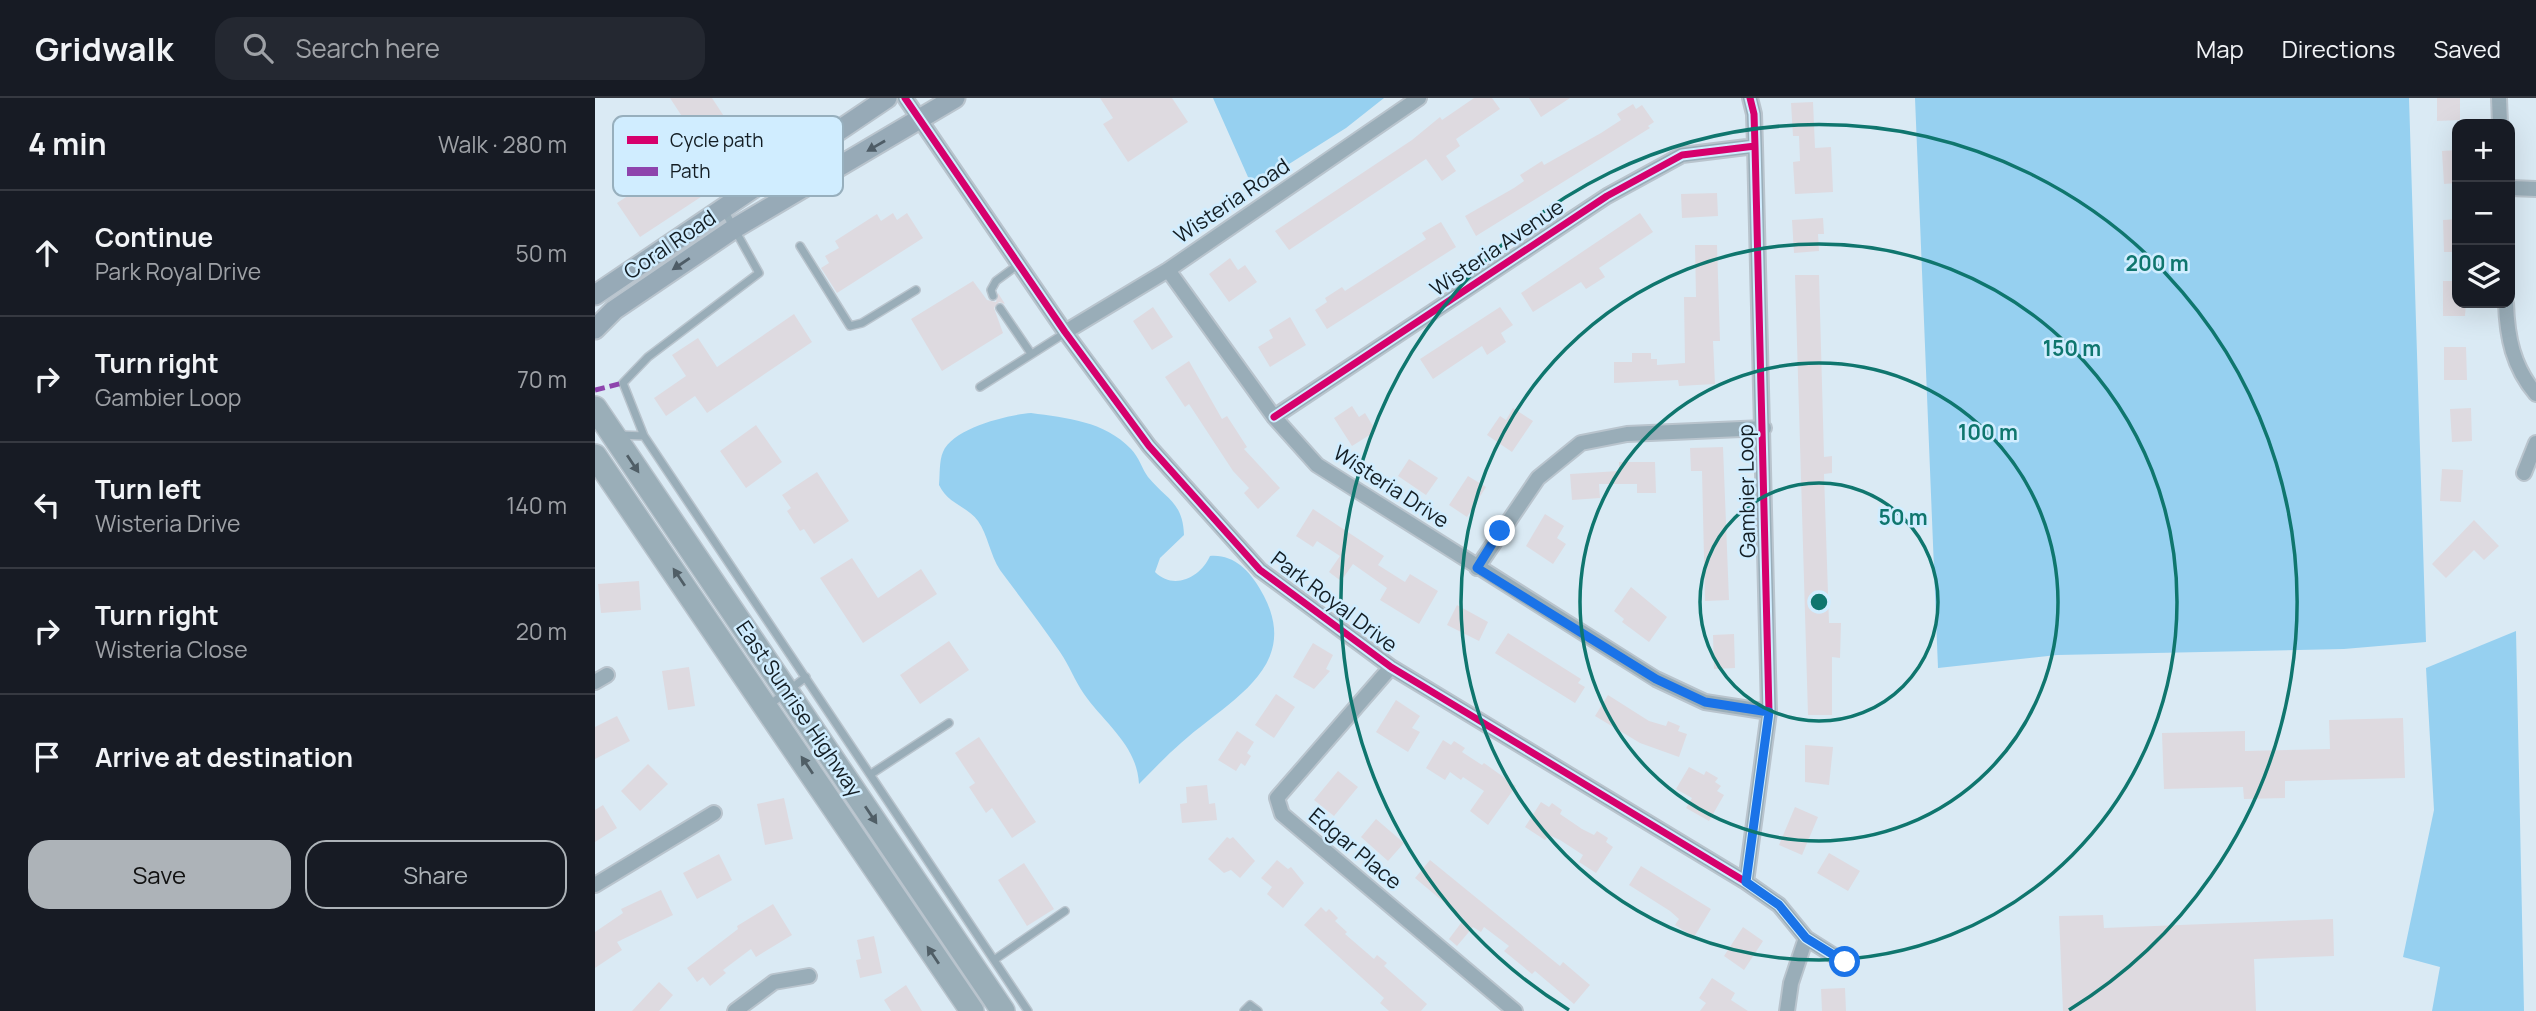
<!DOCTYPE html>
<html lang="en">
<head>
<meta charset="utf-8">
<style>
  :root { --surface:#171b24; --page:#242831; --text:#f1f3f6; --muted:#9ea1a6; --line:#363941; --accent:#adb3b8 }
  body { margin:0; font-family:Manrope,sans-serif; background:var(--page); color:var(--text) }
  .controls { position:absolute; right:21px; top:21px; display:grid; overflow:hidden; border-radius:14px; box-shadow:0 7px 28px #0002 }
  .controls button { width:63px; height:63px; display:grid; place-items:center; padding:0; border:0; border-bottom:2px solid var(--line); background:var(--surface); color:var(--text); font:35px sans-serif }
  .stop { position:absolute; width:21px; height:21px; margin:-16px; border:5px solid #1a73e8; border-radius:50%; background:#fff }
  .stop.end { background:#1a73e8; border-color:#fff; box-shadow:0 2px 7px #0008 }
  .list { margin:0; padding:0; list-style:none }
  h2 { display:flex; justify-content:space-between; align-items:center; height:91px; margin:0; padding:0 28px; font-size:30px }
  h2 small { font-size:23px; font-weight:400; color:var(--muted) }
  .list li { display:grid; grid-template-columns:46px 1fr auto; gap:21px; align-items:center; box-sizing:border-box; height:126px; padding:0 28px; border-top:2px solid var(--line) }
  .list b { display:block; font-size:26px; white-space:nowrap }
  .list p { margin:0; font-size:23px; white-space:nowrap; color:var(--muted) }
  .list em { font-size:23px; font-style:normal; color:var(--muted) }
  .actions { display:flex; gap:14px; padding:21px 28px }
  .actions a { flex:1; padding:16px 0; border:2px solid var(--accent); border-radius:21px; text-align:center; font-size:24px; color:var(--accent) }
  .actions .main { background:var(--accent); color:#111 }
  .icon { flex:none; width:38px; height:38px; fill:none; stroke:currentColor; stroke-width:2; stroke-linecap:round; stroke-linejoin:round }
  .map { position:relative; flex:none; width:1941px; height:913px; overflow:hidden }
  header { display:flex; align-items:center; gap:42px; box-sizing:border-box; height:98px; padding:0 35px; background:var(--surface); border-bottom:2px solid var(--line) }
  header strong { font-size:33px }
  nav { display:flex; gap:38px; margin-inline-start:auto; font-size:24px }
  .search { width:490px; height:63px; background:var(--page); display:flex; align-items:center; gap:18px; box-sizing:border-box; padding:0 24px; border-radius:21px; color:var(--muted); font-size:26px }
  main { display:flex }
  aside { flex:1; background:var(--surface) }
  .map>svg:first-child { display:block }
</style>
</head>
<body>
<header>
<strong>Gridwalk</strong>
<div class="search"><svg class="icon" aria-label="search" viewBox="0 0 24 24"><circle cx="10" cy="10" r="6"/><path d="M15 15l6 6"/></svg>Search here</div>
<nav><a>Map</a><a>Directions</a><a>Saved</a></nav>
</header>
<main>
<aside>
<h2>4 min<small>Walk · 280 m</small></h2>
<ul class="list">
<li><svg class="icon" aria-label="ahead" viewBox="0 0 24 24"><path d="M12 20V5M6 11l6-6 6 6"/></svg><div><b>Continue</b><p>Park Royal Drive</p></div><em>50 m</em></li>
<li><svg class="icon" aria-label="right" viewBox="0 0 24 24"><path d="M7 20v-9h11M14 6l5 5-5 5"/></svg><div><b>Turn right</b><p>Gambier Loop</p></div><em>70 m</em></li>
<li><svg class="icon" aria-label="left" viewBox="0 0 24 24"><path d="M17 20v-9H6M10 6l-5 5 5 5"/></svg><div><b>Turn left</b><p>Wisteria Drive</p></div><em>140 m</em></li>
<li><svg class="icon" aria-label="right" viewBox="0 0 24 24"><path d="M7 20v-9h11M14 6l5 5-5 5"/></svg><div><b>Turn right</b><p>Wisteria Close</p></div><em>20 m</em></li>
<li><svg class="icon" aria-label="arrive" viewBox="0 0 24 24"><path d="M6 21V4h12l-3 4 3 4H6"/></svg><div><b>Arrive at destination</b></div></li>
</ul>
<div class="actions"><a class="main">Save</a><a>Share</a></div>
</aside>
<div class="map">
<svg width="1941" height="913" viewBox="0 0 1941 913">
  <rect width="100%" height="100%" fill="#daeaf4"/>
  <path fill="#96d0f0" d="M618,0h171l-38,30 -87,55 -11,-6z
    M1320,0h494l17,544 -82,7 -287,6 -119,13z
    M436,315c36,5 73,8 100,36 8,8 11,20 17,28 18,22 35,25 36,58l-24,23 -5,14c19,19 46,5 55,-16 23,-2 39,14 50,33 46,77 -30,110 -79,154 -15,13 -28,27 -42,41 -2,-39 -34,-60 -55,-90 -9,-13 -15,-29 -24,-42 -19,-28 -40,-55 -60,-82 -10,-15 -12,-35 -22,-49 -11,-15 -30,-17 -39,-36 1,-10 0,-24 4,-33 10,-24 64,-37 88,-39z
    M1921,533l8,380h-92l8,-44 -37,-10 31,-147 -8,-142z"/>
  <path fill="#dedae0" d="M75,0h42l42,64 -114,75 -23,-34 85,-56z
    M505,0h72l16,24 -60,40 -25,-38 10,-6z
    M879,0h18l8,11 -44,30 4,7 -14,10 10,15 -14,10 -16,-22 -137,91 -14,-19 137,-91 28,-23 2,3z
    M934,0h41l-29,19z
    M1842,0h23v22l-23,1z
    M1218,4l2,46 16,-1 2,45 -38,2 -2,-32 7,-1 -1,-25h-6l-2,-33z
    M1038,6l3,5 6,-4 12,17 -6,4 2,2 -174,108 -11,-20 49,-28 10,-7 -4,-6 22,-14 2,4 57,-32 20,-13 -4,-6z
    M1862,52v33l-13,1 -2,-33z
    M1122,95l1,23 -36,2 -1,-24z
    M298,115l4,7 10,-7 16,25 -86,55 -16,-25 8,-5 -4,-7 14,-8 -4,-7 42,-27 4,7z
    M1045,115l13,19 -54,36 6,9 -19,12 -5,-7 -48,30 -12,-19z
    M1228,120l1,16h-6l1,17 -25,2 -2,-33z
    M1862,121v33h-13l-1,-32z
    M846,124l15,25 -129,82 -12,-19 12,-8 -2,-4 17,-11 3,4 81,-52 -4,-6z
    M1100,147h22l3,96h-7l2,43 -36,2 -1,-6 -64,3v-21h18v-9h19v6h6v6l28,-2 -1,-66h12z
    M635,160l8,12 7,-5 12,17 -28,20 -20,-28z
    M1200,177h24l5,182 8,-1v17l-8,1 5,149h12l-1,35 -8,-1v58h-24z
    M378,183l14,19 9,2 2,-9 7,11 -6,-2 -5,6 9,25 -61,38 -31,-52z
    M1848,183h14v22h9l-1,13h-22z
    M558,209l20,30 -21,13 -19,-29z
    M905,209l13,18 -12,8 5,9 -19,13 -5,-9 -49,33 -13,-20z
    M199,216l18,28 -105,71 -12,-17 -29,20 -12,-18 32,-22 -14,-21 26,-17 19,29z
    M695,219l16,28 -36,22 -12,-20 15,-9 -4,-8z
    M1849,249h22l1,33h-23z
    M594,263l33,58 5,-3 20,31 -3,2 36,39 -22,21 -14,-16 5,-5 -16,-17 -44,-67 -4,3 -20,-30z
    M757,308l7,11 6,-4 11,18 -24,15 -18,-28z
    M918,310l20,13 -21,31 -25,-17 13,-19 6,4z
    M1876,310l1,33 -20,1 -2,-33z
    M161,327l26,37 -36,26 -26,-37z
    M1128,349l6,153 -24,1 -3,-130h-11l-1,-23z
    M814,361l29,19 -12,17 -28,-19z
    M1024,364h36l1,31h-19v-9h-38l1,14 -28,2 -2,-26 49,-3z
    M1847,371l21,1 -2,32 -21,-1z
    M222,374l32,49 -35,23 -10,-15 -4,2 -13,-20 4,-3 -9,-13z
    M873,378l18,11 -19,30 -18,-12z
    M718,411l71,47 -6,9 27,17 5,-8 28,17 -19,33 -39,-24 7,-12 -34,-24 -12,17 -12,-9 11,-16 -23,-15 -4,6 -17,-11z
    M950,416l19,12 -7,12 9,6 -13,20 -27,-18z
    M1879,422l25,26 -15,14 -10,-10 -28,28 -14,-14z
    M257,460l26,40 43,-29 16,25 -74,49 -43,-65z
    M44,483l2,29 -40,3 -3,-29z
    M1036,489l36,30 -18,25 -27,-20 2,-3 -10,-8z
    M862,507l31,17 -9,19 -32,-16z
    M913,535l73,46 -3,4 7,4 -10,16 -80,-50z
    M1139,536l1,34 -21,1 -1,-34z
    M354,543l20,29 -49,34 -20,-29z
    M718,545l20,12 -7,14 4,2 -16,18 -21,-12z
    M94,569l6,39 -27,4 -6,-39z
    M681,596l19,13 -21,31 -19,-13z
    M1013,597l41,26 17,5 2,-5 12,5 -2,5 9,3 -8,23 -39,-14 -45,-27z
    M801,602l24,16 -8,12 8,4 -12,20 -32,-20z
    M22,618l13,25 -35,18v-32z
    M1808,620l2,60 -120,3v17l-41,1 -1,-12 -79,2 -2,-56 83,-2v20l85,-2 -1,-29z
    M642,633l17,11 -7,11 4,3 -6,10 -4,-3 -5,8 -18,-11z
    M384,639l57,85 -24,16 -20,-30 -6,5 -17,-26 6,-4 -20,-30z
    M848,642l8,5 3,-4 11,7 -3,4 20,13 2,-2 32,23 -28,39 -18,-14 14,-20 -21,-14 -2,3 -11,-8 -5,8 -19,-12z
    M1210,647l28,2 -4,38 -24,-3z
    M53,666l20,20 -28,27 -19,-20z
    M1094,669l15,8 2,-4 12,7 -3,4 6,4 -4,5 7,4 -15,26 -23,-13 6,-10 -16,-9z
    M743,673l20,16 -24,29 -20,-16z
    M612,687l2,19 6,-1 2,17 -35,3 -2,-19 7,-1 -1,-16z
    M189,700l9,41 -28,6 -8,-41z
    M946,704l8,5 3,-4 10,7 -2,4 22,15 12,6 3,-4 11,7 -2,4 7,5 -17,26 -17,-11 4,-7 -23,-15 -11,-5 -4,5 -20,-13z
    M8,707l14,23 -22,14v-32z
    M1200,709l23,10 -16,38 -23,-10z
    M781,721l28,24 -16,18 -27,-24z
    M632,739l3,2 3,-2 22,24 -15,17 -9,-8 -7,3 -16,-14z
    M1234,755l31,18 -12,20 -31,-18z
    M124,756l13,26 -35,19 -14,-26z
    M682,762l11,9 3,-2 13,16 -21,25 -16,-14 5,-7 -11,-9z
    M835,762l130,106 3,-4 27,23 -16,19 -39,-33 -3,3 -28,-23 5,-5 -25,-19 -3,5 -8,-5 -16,19 -8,-7 15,-20 -49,-41z
    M429,765l30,46 -27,17 -29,-46z
    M1046,768l70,43 -17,28 -19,-12 4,-6 -9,-8 -41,-26z
    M66,792l12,25 -56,27 5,8 -27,18v-36l28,-19 -2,-4z
    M178,806l19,31 -36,22 -5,-8 -28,21 3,3 -16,13 -7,-9 -6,5 -10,-14 51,-39 -1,-3z
    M726,809l5,5 3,-3 9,9 -3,3 12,11 -2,2 29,25 3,-4 10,8 -3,3 43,38 -6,7h-32l-9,-8 4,-5 -80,-73z
    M1508,817l1,13 229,-9 1,37 -80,3 2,52h-193l-4,-95z
    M1148,829l20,14 -19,29 -20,-14z
    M279,838l8,37 -22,5 -4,-18 5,-1 -4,-19z
    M1117,880l23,15 -4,7 17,11h-48l6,-8 -7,-5z
    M64,884l14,13 -14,16h-27z
    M311,887l16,26h-31l-7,-11z
    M1250,890l1,23h-24l-1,-22z"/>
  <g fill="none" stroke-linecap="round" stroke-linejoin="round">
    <g stroke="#b9c4cd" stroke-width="10">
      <path id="lane" d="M130,114l34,61 -111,84 -25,26 21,53 384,575
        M205,148l50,80 12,-3 54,-33
        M398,198l-2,-6 5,-9 23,-17
        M405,210l30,44
        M385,289l85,-54
        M25,337l24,1
        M173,608l38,-29
        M276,676l78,-51
        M399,862l71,-49
        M649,913l6,-6 8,6"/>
    </g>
    <g stroke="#b9c4cd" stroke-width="18">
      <path id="street" d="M310,0l160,234 84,114 111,124 131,97 355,215 33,23 27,33 38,24
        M1904,0l1,26
        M1915,90l26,1
        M573,172l106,147 43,48 339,214 49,23 64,10
        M1911,205c1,34 7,64 30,91
        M470,234l103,-62 251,-172
        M679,319l333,-221 75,-41 73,-9
        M1929,375l12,-30
        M882,470l61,-90 43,-35 46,-9 137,-6
        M796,569l-114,131 5,16 233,197
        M0,584l12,-7
        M1151,784l23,-170 -14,-566 -1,-32 -4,-16
        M0,787l119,-72
        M140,913l39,-29 35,-6
        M1192,913l4,-28 15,-45"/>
    </g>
    <g stroke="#b9c4cd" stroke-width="23">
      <path id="secondary" d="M0,197l292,-197
        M0,231l19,-19 121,-82 220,-130"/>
    </g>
    <g stroke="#b9c4cd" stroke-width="26">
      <path id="primary" d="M0,310l408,603
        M0,358l377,555"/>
    </g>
    <use href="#lane" stroke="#99adb8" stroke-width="7"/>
    <use href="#street" stroke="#99adb8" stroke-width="14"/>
    <use href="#secondary" stroke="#97aab7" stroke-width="19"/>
    <use href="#primary" stroke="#9aaeb8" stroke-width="23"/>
    <path stroke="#8e44ad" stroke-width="5" stroke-dasharray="10 5" stroke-linecap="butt" d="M0,292l28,-7"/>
    <g stroke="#d0edff" stroke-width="11">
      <path id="cycleway" d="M310,0l160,234 84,114 111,124 131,97 355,215 33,23 27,33 38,24
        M679,319l333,-221 75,-41 73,-9
        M1151,784l23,-170 -14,-566 -1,-32 -4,-16"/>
    </g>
    <use href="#cycleway" stroke="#d6006c" stroke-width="7"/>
  </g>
  <defs><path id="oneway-solid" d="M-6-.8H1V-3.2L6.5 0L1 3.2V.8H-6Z" transform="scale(1.75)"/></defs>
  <g fill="#4e5c66">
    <use href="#oneway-solid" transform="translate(281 48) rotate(150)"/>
    <use href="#oneway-solid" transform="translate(86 166) rotate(146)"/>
  </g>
  <g fill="#505e66">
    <use href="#oneway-solid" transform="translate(38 366) rotate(56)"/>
    <use href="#oneway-solid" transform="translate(84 479) rotate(-124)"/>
    <use href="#oneway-solid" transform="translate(212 667) rotate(-124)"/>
    <use href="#oneway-solid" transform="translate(276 717) rotate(56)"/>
    <use href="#oneway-solid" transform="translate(338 857) rotate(-124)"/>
  </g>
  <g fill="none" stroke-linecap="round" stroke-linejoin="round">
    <path stroke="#1a73e8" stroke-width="9" d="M905,433l-23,37 179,111 49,23 64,10 -23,170 33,23 27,33 39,24"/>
  </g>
  <g fill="none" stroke="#0f766e" stroke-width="3.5">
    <circle cx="1224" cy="504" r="119"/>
    <circle cx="1224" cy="504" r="239"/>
    <circle cx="1224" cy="504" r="358"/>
    <path d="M974 912A478 478 0 1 1 1474 912"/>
  </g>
  <g text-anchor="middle" stroke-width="5" stroke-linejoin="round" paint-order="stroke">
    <g font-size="21" fill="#131d23" stroke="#d0edff">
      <text transform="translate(637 103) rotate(-34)" y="7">Wisteria Road</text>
      <text transform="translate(75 147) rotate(-34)" y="7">Coral Road</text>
      <text transform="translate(902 150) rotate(-34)" y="7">Wisteria Avenue</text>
      <text transform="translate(796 389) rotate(33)" y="7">Wisteria Drive</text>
      <text transform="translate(1152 393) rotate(-91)" y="7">Gambier Loop</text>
      <text transform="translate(739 504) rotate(37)" y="7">Park Royal Drive</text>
      <text transform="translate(204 611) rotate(56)" y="7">East Sunrise Highway</text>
      <text transform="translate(760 751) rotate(40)" y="7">Edgar Place</text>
    </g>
  </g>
  <rect x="18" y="18" width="230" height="80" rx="10" fill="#d0edff" stroke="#97afbd" stroke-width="2"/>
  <rect x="32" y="38" width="31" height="8" fill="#d6006c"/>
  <rect x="32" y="69" width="31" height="9" fill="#8e44ad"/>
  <g font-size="19" fill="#131d23">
    <text x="75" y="49">Cycle path</text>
    <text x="75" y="80">Path</text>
  </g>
  <circle cx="1224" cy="504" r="10" fill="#0f766e" stroke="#d0edff" stroke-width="3.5"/>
  <g font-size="21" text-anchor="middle" font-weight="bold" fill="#0f766e" stroke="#d0edff" stroke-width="5" stroke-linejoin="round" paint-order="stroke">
    <text x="1562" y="173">200 m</text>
    <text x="1477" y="258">150 m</text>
    <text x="1393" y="342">100 m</text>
    <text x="1308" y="427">50 m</text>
  </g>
</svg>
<div class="controls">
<button>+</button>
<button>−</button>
<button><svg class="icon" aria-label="layers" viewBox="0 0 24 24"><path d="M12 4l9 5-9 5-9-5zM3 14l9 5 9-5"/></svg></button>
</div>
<div class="stop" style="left:1250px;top:864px"></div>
<div class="stop end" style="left:905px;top:433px"></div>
</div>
</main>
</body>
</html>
